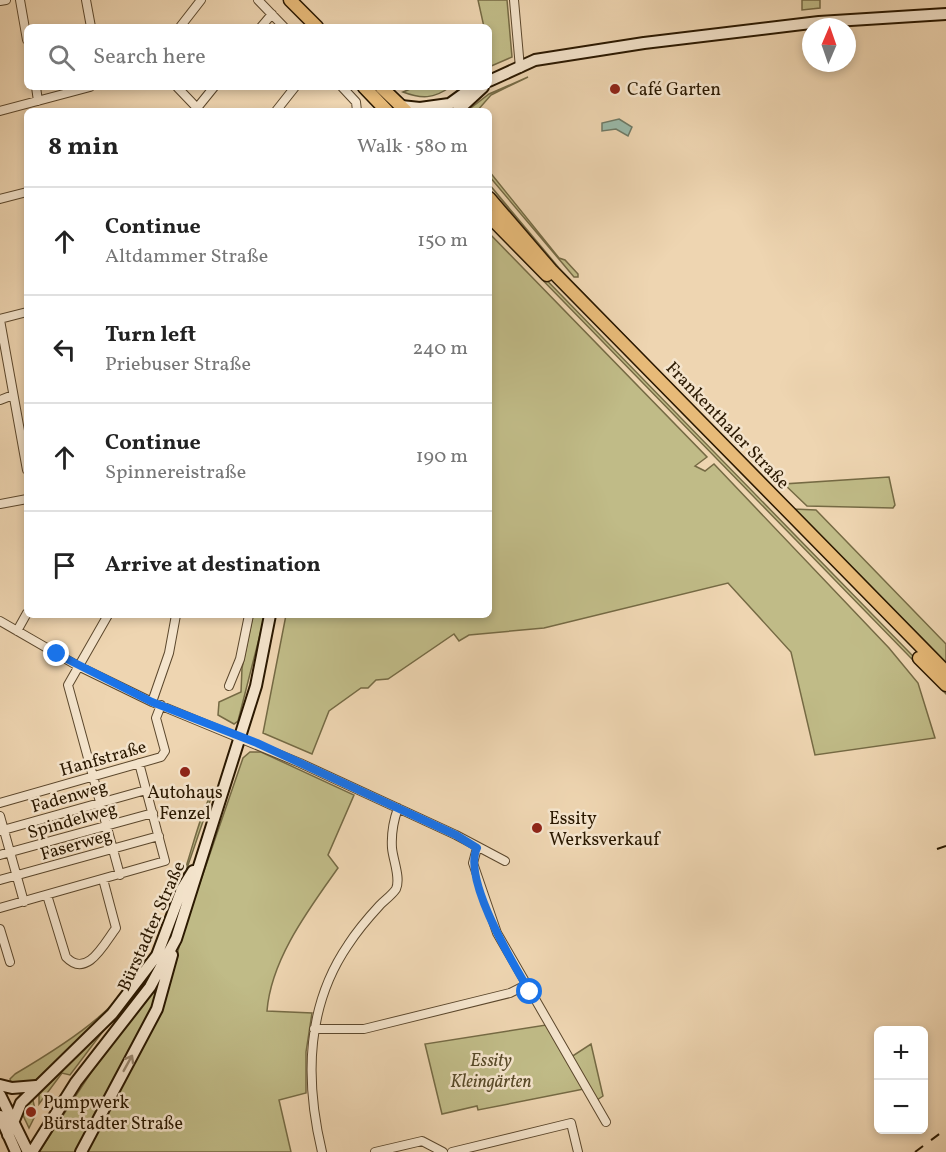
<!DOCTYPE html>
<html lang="en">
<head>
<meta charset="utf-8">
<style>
  :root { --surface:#fff; --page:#f6f6f6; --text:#222; --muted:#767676; --line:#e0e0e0 }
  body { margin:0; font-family:Vollkorn,serif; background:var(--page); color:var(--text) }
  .controls { position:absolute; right:18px; bottom:18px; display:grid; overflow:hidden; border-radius:9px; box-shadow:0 3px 9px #0003 }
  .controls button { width:54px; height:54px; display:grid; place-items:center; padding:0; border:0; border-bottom:2px solid var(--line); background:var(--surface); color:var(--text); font:30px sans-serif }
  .compass { position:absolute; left:802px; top:18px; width:54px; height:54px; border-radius:50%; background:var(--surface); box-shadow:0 3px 9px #0003; rotate:2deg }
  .stop { position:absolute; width:18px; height:18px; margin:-14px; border:4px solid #1a73e8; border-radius:50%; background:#fff }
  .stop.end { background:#1a73e8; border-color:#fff; box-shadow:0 2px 6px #0008 }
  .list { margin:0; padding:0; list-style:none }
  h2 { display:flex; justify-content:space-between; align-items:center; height:78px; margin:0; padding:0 24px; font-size:26px }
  h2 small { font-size:20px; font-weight:400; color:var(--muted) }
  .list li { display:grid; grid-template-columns:39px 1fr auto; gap:18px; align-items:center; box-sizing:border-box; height:108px; padding:0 24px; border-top:2px solid var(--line) }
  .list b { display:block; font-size:22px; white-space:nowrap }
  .list p { margin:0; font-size:20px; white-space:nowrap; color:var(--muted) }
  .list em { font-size:20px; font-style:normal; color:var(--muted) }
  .icon { flex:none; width:33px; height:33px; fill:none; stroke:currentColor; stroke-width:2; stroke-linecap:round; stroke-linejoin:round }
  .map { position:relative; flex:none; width:946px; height:1152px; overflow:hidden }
  .search { position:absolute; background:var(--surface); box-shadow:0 3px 9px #0003; left:24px; top:24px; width:468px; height:66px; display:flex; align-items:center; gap:15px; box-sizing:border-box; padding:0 21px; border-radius:9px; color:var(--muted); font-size:22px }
  .panel { position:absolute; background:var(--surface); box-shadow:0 3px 9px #0003; left:24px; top:108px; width:468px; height:510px; border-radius:9px }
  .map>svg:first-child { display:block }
</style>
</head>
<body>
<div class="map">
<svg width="946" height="1152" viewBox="0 0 946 1152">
  <rect width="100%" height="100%" fill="#eed5b1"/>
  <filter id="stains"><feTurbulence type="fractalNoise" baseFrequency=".00333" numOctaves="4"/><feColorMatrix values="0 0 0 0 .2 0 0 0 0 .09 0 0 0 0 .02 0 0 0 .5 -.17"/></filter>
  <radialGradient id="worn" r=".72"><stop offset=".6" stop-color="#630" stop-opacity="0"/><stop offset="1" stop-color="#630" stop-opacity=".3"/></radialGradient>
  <path fill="#c0bb87" stroke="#756a44" stroke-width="1.5" d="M478,0h29l5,57 -23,10 2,-10 -2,-30h-5z
    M802,0h18v8l-18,2z
    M528,77l-37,18 -14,16h-10l22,-17z
    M415,87h35c-16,12 -29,12 -47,5z
    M489,171l70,87 6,2 13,14v3h-4l-85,-101z
    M489,184l70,84 234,241 23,1 130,134v22l-384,-391z
    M489,221l457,469v4l-457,-469z
    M489,233l218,224 -12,9 10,5 9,-7 175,184 29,35 17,55 -120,17 -24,-103 -63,-69 -184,45 -75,7 -10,6 -5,-7 -66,45 -12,1 -8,8h-7l-32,23 -17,43 -49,-21 23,-118h203z
    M889,477l6,28 -2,3 -86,-2 -23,-22z
    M253,615h12l-27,106 -4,3 -16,-9 1,-13 22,-10 1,-24z
    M250,752h11l93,43 -26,60 10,13c-29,41 -67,91 -71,143l45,2 -6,39v41l-27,7 12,52h-205l77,-144 20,-76 60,-174z
    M213,792l-44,129 -12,27 -36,52 -77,74 -13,9 -19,2 -2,-6 5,-5c61,-36 109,-67 143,-132 11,-22 18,-46 26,-69 7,-20 18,-66 29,-81z
    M168,962l-6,27 -85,163h-38l53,-81 56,-74z
    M116,1014l-46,61 -8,-2 -23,31v-14z
    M546,1025l38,64 -106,21 -1,-4 -35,8 -17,-70z
    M591,1044l12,52 -6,4 -26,-43z
    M32,1096l4,18 -7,14 -8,-17z"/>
  <path fill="#99b9a9" stroke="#6d7965" stroke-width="1.5" d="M619,119l13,8 -4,9 -12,-7 -14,2v-8z"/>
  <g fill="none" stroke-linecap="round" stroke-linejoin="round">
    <g stroke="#5b472c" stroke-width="10">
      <path id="street" d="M20,0l7,40
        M86,0l5,27
        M258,0l26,27
        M514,0l6,68
        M0,1l6,-1
        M180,27l21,-27
        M261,27l11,-13
        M36,87l2,14
        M177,87l23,24
        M342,87l14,15 1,9
        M197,108l17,-21
        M0,111l90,-24
        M276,111l19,-24
        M0,199l27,-7
        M0,319l27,-7
        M0,320l27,150
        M0,400l13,-5
        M0,504l27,-5
        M108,615l-40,70 52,190
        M0,621l78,45 74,36 148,61 156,72 49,26
        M17,631l10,-18
        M229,686l11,-27 9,-44
        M152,702l17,-49 7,-38
        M0,803l161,-46 4,-6 -9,-33 5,-13
        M0,816l24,86
        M0,831l146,-41
        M477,848l-4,15 24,70 109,189
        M0,855l153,-42
        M0,880l159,-44
        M47,895l19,62c21,22 38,-13 50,-29l-13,-49
        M0,908l165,-47 -26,-98
        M0,929l10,33
        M314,1029h50l146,-36 16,-8
        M322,1152c-17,-71 -17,-144 26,-207 9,-14 20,-27 32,-40 5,-5 12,-10 16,-16 5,-11 -3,-29 -4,-41 -1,-15 1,-26 6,-40
        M375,1152l47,-11 21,11
        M452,1152l119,-29 7,29"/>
    </g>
    <g stroke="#2a1800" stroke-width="14">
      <path id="secondary" d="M489,81l46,-21 109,-17 175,-21 127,-8
        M401,106l19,2 29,-4
        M444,108l29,-21
        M457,111l26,-24
        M156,958l26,-69 11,-18
        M0,1085l12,3 24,-2
        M0,1095l28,57
        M0,1116l16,36
        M8,1135l13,-32 91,-89 46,-60
        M32,1152l44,-70 74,-95 26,-48 80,-253 14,-71
        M81,1152l76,-143 15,-54"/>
    </g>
    <g stroke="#2a1800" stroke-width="15">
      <path id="primary" d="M290,0l27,27
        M364,87l23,24
        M381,87l25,24
        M489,198l62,72 395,402
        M489,216l58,59
        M919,658l27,27"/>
    </g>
    <use href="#street" stroke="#f4e4cc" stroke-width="8"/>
    <use href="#secondary" stroke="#f4e4cc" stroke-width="10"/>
    <use href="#primary" stroke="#e7ba78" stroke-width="12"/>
    <path stroke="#2a1800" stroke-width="2" stroke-dasharray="10 10" stroke-linecap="butt" d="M937,849l9,-3
      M915,1152l31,-23"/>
  </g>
  <defs><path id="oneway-shaft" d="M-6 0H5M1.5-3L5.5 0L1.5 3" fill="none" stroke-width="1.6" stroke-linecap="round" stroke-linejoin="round" transform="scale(1.5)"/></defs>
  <use stroke="#998870" href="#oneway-shaft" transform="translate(128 1063) rotate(-61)"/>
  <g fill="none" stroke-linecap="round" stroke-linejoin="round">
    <path stroke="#1a73e8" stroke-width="8" d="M57,654l95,48 105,41 199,92 21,13c-15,30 36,116 53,144"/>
  </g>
  <g fill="#8f2418" stroke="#f4e4cc" stroke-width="2">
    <circle cx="615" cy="89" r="6"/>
    <circle cx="185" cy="772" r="6"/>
    <circle cx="537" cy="828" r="6"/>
    <circle cx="31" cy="1112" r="6"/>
  </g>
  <g text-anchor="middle" stroke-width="5" stroke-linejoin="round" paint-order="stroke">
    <g font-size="18" fill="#2a1800" stroke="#f4e4cc" text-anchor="start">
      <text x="627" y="95">Café Garten</text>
      <text x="185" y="798" text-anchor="middle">Autohaus<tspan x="185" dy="21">Fenzel</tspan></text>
      <text x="549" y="824">Essity<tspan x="549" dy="21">Werksverkauf</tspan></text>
      <text x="43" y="1108">Pumpwerk<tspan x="43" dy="21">Bürstadter Straße</tspan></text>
    </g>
    <g font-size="18" fill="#2a1800" stroke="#f4e4cc">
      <text transform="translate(728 425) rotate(46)" y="6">Frankenthaler Straße</text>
      <text transform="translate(103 758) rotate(-16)" y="6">Hanfstraße</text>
      <text transform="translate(69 796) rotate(-16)" y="6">Fadenweg</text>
      <text transform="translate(72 820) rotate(-16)" y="6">Spindelweg</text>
      <text transform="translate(76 844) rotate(-16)" y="6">Faserweg</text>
      <text transform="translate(151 926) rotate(-66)" y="6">Bürstadter Straße</text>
    </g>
    <g font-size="18" font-style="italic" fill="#574928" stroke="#f4e4cc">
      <text x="491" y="1066">Essity<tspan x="491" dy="21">Kleingärten</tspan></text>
    </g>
  </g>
  <rect width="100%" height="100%" filter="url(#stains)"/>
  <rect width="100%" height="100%" fill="url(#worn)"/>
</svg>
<div class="controls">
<button>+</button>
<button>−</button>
</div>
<svg class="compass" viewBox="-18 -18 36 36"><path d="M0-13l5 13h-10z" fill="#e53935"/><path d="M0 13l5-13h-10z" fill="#767676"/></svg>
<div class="stop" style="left:530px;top:992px"></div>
<div class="stop end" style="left:57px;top:654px"></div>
<div class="search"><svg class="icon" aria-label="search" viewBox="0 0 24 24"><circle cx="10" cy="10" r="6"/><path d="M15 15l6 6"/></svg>Search here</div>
<section class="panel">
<h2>8 min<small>Walk · 580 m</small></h2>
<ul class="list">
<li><svg class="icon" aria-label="ahead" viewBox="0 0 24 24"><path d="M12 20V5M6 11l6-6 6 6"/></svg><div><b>Continue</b><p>Altdammer Straße</p></div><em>150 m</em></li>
<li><svg class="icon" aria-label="left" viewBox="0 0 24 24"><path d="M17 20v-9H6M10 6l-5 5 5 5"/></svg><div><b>Turn left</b><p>Priebuser Straße</p></div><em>240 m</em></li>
<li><svg class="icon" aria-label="ahead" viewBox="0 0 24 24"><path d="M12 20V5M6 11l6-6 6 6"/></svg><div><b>Continue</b><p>Spinnereistraße</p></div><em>190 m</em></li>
<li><svg class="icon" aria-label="arrive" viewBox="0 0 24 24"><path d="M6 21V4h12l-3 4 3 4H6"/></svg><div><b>Arrive at destination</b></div></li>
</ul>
</section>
</div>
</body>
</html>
